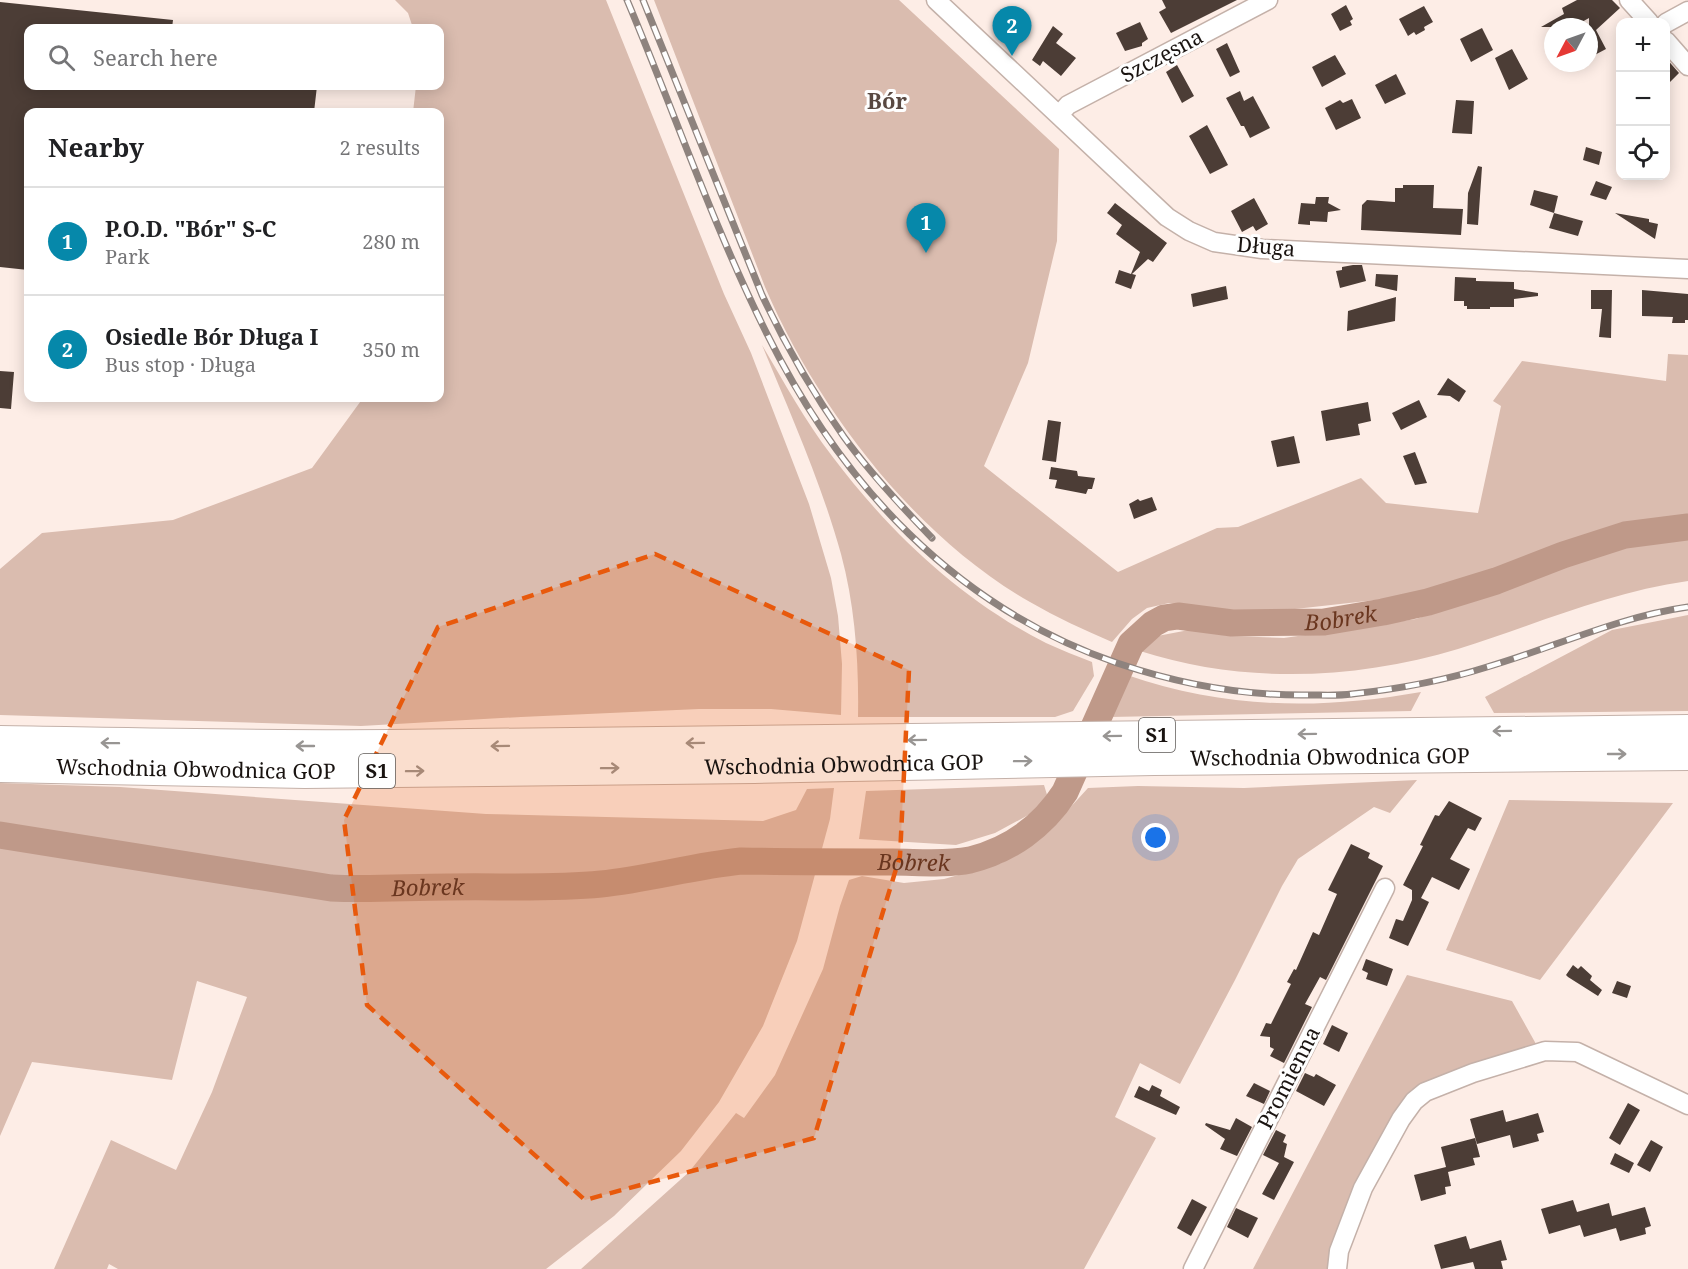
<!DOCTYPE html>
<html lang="en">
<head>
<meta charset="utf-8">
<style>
  :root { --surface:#fff; --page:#f2f2f2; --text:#202124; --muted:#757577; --line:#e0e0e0; --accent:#0688aa }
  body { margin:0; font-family:"Noto Serif",serif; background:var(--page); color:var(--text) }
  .controls { position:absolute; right:18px; top:18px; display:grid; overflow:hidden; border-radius:12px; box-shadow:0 3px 15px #0003 }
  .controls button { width:54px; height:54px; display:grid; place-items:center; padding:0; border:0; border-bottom:2px solid var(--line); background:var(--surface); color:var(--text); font:30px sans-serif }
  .compass { position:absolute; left:1544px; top:18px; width:54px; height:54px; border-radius:50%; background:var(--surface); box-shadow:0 3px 15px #0003; rotate:229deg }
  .you { position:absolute; left:1156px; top:838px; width:21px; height:21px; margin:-15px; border:4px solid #fff; border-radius:50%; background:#1a73e8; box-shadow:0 0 0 9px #1a73e833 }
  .badge { display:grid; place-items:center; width:39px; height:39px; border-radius:50%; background:var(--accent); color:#fff; font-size:20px; font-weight:700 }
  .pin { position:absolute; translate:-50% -50px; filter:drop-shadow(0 2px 3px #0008) }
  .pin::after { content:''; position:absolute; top:32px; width:21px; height:18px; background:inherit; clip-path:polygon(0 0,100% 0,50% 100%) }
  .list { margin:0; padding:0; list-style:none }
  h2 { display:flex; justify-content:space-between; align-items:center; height:78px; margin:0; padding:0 24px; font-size:26px }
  h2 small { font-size:20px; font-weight:400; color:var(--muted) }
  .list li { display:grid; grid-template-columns:39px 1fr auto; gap:18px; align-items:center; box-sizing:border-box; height:108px; padding:0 24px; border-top:2px solid var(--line) }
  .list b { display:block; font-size:22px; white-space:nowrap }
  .list p { margin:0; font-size:20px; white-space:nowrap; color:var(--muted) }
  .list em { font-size:20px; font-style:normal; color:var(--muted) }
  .icon { flex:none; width:33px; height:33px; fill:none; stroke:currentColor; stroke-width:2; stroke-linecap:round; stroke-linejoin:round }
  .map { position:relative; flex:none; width:1688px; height:1269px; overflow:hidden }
  .search { position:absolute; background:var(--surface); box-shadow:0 3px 15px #0003; left:24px; top:24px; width:420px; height:66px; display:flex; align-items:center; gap:15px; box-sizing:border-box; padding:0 21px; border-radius:12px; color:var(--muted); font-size:22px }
  .panel { position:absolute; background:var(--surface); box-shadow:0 3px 15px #0003; left:24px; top:108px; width:420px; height:294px; border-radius:12px }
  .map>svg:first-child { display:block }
</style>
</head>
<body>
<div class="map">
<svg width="1688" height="1269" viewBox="0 0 1688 1269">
  <rect width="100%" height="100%" fill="#fdede6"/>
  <path fill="#dabcaf" d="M395,0h211l118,294 27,59 58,151 22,74 7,38 4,48 -1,51 -70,-6h-72l-178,8 -160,9 -361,-11v-146l42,-36 131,-13 139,-52 51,-70h77v-286h-27l3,-26h24v-58h-27l-5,-15z
    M654,0h245l160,149 -2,92 -29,122 -44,103 134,106 99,-44 21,-1 123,-49 25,25 92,10 23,-107 -8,-5 29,-40 144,20 2,-27 20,1v226c-80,11 -153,44 -230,68 -102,31 -216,35 -318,2l12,-14 37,-7 42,6 53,2 132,-19 71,-25 -3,-22 -58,20 -41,7 -99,11 -49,2 -68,-9 -22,5 -15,11 -20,23c-28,-12 -56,-25 -82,-40 -116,-66 -213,-194 -265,-315z
    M762,345c22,37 43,76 70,111 57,76 129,144 214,187 15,7 31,13 46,19l2,14 -21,35 -18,6h-197c1,-55 -3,-111 -17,-163 -20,-72 -51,-141 -79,-209z
    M1688,615v96l-194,2 -9,-16 127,-67z
    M1127,675c99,34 192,35 294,17l-10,19 -301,6z
    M1417,780l-27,33 -16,-6 -76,52 -16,27 -47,94 -55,104 -40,-21 -25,54 41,21 -72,131h-503l108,-97 47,-59 8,5 31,-43 48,-106 17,-63 9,-26 13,-4 42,7 40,-4 58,-16 44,-29 42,-46 50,-2 106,2z
    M0,783l120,4 366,27 277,7 33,-11 11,-21 27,-1 -4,31 -33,122 -34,85 -44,76 -38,49 -67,65 -68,53h-428l-9,-5 -2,5h-53l57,-129 65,30 36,-78 35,-95 -50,-16 -25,99 -140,-18 -32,74z
    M1044,785l4,13 -14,14 -39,21 -39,12 -97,-6 7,-48z
    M1509,800l164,3 -133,177 -94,-30z
    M1407,975l105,26 24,43 -125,46 -77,152 -4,27h-77z"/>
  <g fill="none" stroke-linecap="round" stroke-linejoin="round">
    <path stroke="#bf9989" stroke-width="27" id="s1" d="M0,835l331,53c40,2 79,-1 118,-1 51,-1 102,2 152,-3 47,-5 92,-18 140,-23 50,1 101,1 151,1 25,0 54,3 78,-2 40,-10 73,-34 95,-68l66,-148 22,-20 11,-6 14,-2 54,7 92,-1 59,-10 45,-10 68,-21 67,-26 62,-20 63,-8"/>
  </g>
  <path fill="#4c3d36" d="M1162,0h75l-66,33 -12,-21 7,-4z
    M1577,0h35l8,8 -24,22 10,19 -17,9v-40l-16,9h-32l23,-13 -2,-6z
    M0,2l173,18 -1,8h-144v58h289l-3,26h-286v158l-28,-3z
    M1346,5l7,14 -3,2 2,4 -12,6 -9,-17z
    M1424,6l9,16 -9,5 1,3 -9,5 -2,-3 -6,4 -9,-17z
    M1140,22l8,17 -6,4v3l-17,5 -9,-18z
    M1053,26l10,8 -7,9 20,15 -15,18 -18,-15 -3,5 -8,-6z
    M1482,28l11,22 -22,12 -11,-23z
    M1227,43l13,29 -10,5 -14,-28z
    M1512,49l16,30 -19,11 -14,-32z
    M1335,55l11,19 -24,13 -10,-20z
    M1665,57l14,16 -14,14z
    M1177,65l17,31 -12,7 -16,-31z
    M1396,74l10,20 -21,10 -10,-19z
    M1240,91l4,10 9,-5 17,32 -20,10 -6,-12h-3l-15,-28z
    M1352,99l9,19 -25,12 -11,-22 15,-8 3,3z
    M1456,100l18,1 -2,33 -20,-1z
    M1207,125l21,40 -18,9 -21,-38z
    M1586,147l16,5 -3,13 -16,-5z
    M1478,166l4,1 -4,58 -11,-1 1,-31z
    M1596,181l16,6 -6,13 -16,-5z
    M1403,185h31l-1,23 30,1 -2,26 -100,-5 1,-25 5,-5 28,2v-14h8z
    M1534,190l24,6 -4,17 -24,-8z
    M1316,197h13l-1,6 13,7 -13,2 -1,10 -17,-1v4l-12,-1 3,-21 14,1z
    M1254,198l14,26 -12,7 -3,-5 -11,6 -11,-21z
    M1115,203l52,40 -14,19 -5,-3 -16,15 4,1 -5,14 -16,-6 4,-13 12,4 9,-22 -24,-18 6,-9 -15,-12z
    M1554,213l29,8 -5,15 -29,-8z
    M1615,213l34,6v3l9,2 -3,15z
    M1353,265h9l4,16 -26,7 -4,-17 6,-1v-3z
    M1376,274l22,1 -1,16 -22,-5z
    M1455,277l21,1v3l38,1v7l24,4v3l-24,3v8h-24v2h-23v-3h-3v-5h-10z
    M1226,286l2,13 -35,8 -2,-13z
    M1591,290h21l-1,48 -12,-1 3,-28h-11z
    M1642,290l46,4v26h-3v3h-13l1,-6 -31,-1z
    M1396,297l-1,24 -48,10 1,-20z
    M0,371l14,1 -3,37 -11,-1z
    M1448,378l18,13 -7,11 -9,-6 -13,-1z
    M1419,400l8,17 -26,13 -9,-17z
    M1368,402l3,19 -13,3 2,11 -34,6 -5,-30z
    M1048,420l13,2 -5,40 -14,-2z
    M1294,436l6,27 -23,4 -6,-26z
    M1415,452l12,31 -12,2 -12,-29z
    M1051,467l26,4 1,5 17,2 -3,11h-4l-2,5 -31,-6 2,-8 -8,-1z
    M1152,497l5,13 -23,9 -5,-15 9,-5 2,2z
    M1449,801l33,17 -7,13 -7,-3 -18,31 20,10 -11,21 -27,-13 -11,21 8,4 -21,44 -19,-8 7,-19 7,2 9,-21v-10l-9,-5 20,-39 -3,-1 15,-30 4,1z
    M1351,844l19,9 -2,5 15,8 -57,114 -6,-3 -15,27 7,3 -28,56 -14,-7 4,-7 -4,-2v-10l-10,-1 6,-13 5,1 20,-40 -4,-2 7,-13 2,1 17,-38 6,3 18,-41 -9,-4z
    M1366,959l27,10 -6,17 -21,-7 2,-6 -6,-3z
    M1573,965l5,4 3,-3 11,10 -2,4 12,10 -4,6 -30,-19 -2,-2z
    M1617,981l14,5 -4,12 -15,-5z
    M1332,1025l16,8 -9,19 -16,-8z
    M1305,1073l9,4 2,-3 20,11 -12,21 -28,-15z
    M1254,1083l16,8 -6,13 -18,-8z
    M1152,1085l10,5 -2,6 20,11 -4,8 -42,-18 5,-11 10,5z
    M1628,1103l12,7 -20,35 -11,-7z
    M1503,1110l3,12 32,-9 6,19 -7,2 2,7 -26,7 -3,-13 -33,9 -7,-25z
    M1236,1118l16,9 -15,29 -17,-7 5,-10 -20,-14 1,-2 24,7z
    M1276,1130l10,5 -3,7 4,2 -3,13 10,5 -20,38 -12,-6 17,-31 -16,-8z
    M1475,1138l5,19 -7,1 2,7 -27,7 3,14 -6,1 1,7 -25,7 -7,-26 32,-8 -5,-20z
    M1651,1140l12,7 -13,25 -13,-7z
    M1615,1153l19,10 -5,10 -19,-9z
    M1192,1199l15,8 -16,29 -14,-8z
    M1573,1200l4,12 32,-9 3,13 33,-9 6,19 -6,2 1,6 -26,7 -4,-13 -32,9 -4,-12 -31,9 -8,-25z
    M1236,1208l22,10 -10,20 -21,-11z
    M1466,1236l4,13 31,-9 6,20 -6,1 2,8h-28l-2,-7 -32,7 -7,-24z"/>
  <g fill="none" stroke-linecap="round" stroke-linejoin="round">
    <g stroke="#c4b1a9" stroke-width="21">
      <path id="minor" d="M936,0l231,217 22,14 25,11 48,7 426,20
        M1629,0l20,22
        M1666,23l22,-12
        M1666,41l22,25
        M1059,115l9,-10 200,-105
        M1193,1269l192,-381
        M1337,1269l2,-18 24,-63 38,-69 13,-18 11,-9 48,-19 72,-22 32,1 111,53"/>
    </g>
    <g stroke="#c4b1a9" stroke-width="34">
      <g id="motorway">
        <path d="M0,742c130,2 260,5 390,4 433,-1 865,-14 1298,-15"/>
        <path id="s2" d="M0,766l305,6 449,-5 400,-8 534,-5"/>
      </g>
    </g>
    <use href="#minor" stroke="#fff" stroke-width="18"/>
    <use href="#motorway" stroke="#fff" stroke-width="32"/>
    <g stroke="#8e837e" stroke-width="7">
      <path id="rail" d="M627,0c47,111 86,226 140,334 75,151 188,273 350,329 62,21 126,33 192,32 14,0 29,1 43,-1 46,-5 91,-13 135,-27 68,-20 131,-50 201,-60
        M643,0l119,295c23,49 51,98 82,142 26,36 57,69 88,101"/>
    </g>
    <use href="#rail" stroke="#fefefe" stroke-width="4.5" stroke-dasharray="14" stroke-linecap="butt"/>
  </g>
  <defs><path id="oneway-shaft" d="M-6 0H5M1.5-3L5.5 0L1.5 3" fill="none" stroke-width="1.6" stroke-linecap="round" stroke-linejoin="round" transform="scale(1.5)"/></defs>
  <g stroke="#989593">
    <use href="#oneway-shaft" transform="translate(1502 731) rotate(179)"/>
    <use href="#oneway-shaft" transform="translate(1307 734) rotate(179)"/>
    <use href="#oneway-shaft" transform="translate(1112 736) rotate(179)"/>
    <use href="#oneway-shaft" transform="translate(917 740) rotate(179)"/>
    <use href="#oneway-shaft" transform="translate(110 743) rotate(-179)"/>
    <use href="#oneway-shaft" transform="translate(695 743) rotate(179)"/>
    <use href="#oneway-shaft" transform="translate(305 746) rotate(-180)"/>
    <use href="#oneway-shaft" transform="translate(500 746) rotate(179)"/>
    <use href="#oneway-shaft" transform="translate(1617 754)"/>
    <use href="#oneway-shaft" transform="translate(1023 761) rotate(-1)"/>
    <use href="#oneway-shaft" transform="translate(610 768) rotate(-1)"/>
    <use href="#oneway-shaft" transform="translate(415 771) rotate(-1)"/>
  </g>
  <path fill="#e8590c" fill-opacity="0.2" stroke="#e8590c" stroke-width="4.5" stroke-dasharray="12 8" stroke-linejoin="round" d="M655,554l254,116 -9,186 -86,282 -229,62 -218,-195 -23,-185 94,-193z"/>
  <g text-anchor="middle" stroke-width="6" stroke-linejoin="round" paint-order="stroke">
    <g fill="#fefefe" stroke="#5e5a57" stroke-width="1.5">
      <rect x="1139" y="718" width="36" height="34" rx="4.5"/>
      <rect x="359" y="754" width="36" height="34" rx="4.5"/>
    </g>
    <g font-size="20" font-weight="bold" fill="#191310">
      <text x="1157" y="742">S1</text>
      <text x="377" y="778">S1</text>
    </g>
    <g font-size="21" fill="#191310" stroke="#fefefe">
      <text transform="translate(1162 56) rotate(-28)" y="7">Szczęsna</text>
      <text transform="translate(1266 247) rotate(5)" y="7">Długa</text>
      <text dy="7" stroke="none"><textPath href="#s2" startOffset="1330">Wschodnia Obwodnica GOP</textPath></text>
      <text dy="7" stroke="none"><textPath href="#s2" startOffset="844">Wschodnia Obwodnica GOP</textPath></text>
      <text dy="7" stroke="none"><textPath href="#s2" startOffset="196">Wschodnia Obwodnica GOP</textPath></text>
      <text transform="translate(1289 1078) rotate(-63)" y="7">Promienna</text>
    </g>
    <g font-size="22" font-weight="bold" fill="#584841" stroke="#fefefe">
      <text x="887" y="109">Bór</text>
    </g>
    <g font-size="22" font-style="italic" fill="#6a361f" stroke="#fefefe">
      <text dy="8" stroke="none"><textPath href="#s1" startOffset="1478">Bobrek</textPath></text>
      <text dy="8" stroke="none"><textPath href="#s1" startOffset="920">Bobrek</textPath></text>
      <text dy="8" stroke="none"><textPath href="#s1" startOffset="432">Bobrek</textPath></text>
    </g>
  </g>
</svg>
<div class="controls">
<button>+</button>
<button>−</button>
<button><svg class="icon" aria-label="locate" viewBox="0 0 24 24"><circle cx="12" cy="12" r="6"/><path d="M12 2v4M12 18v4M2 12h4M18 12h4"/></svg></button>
</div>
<svg class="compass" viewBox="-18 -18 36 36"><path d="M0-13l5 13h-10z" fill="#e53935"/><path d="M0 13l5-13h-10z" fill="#757577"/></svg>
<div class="you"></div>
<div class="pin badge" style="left:926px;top:253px">1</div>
<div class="pin badge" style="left:1012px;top:56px">2</div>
<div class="search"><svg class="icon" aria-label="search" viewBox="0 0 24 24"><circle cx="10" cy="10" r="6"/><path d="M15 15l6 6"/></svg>Search here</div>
<section class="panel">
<h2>Nearby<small>2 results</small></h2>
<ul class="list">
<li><span class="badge">1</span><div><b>P.O.D. &quot;Bór&quot; S-C</b><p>Park</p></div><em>280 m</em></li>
<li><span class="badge">2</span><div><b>Osiedle Bór Długa I</b><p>Bus stop · Długa</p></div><em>350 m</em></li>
</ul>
</section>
</div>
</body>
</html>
